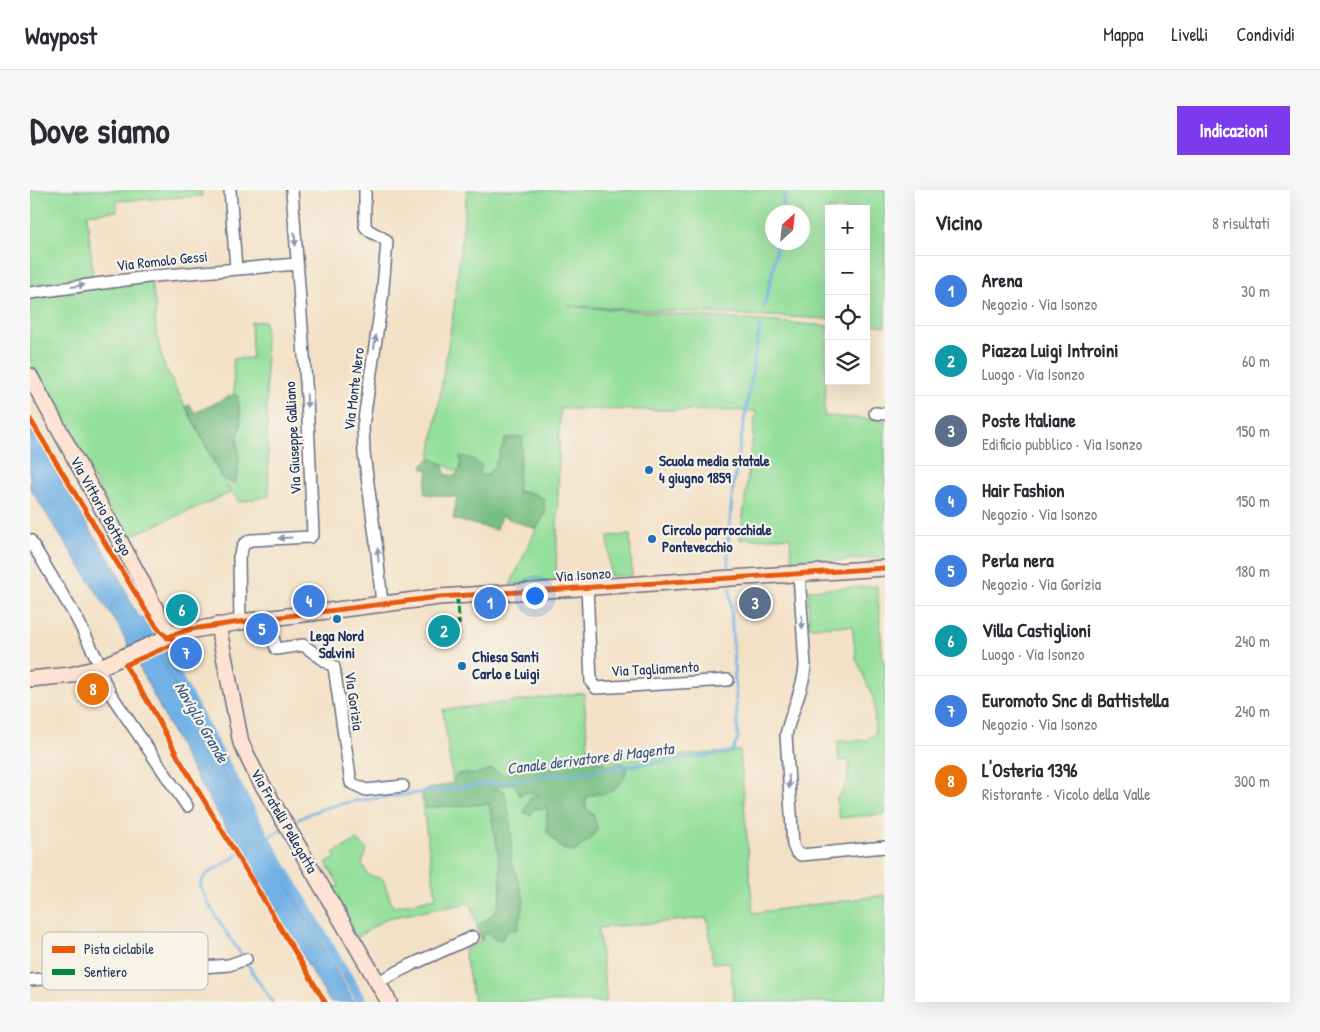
<!DOCTYPE html>
<html lang="it">
<head>
<meta charset="utf-8">
<style>
  :root { --surface:#fff; --page:#f7f7f7; --text:#2b2b33; --muted:#7c7c81; --line:#e1e1e2; --accent:#7c3aed }
  body { margin:0; font-family:"Patrick Hand",sans-serif; background:var(--page); color:var(--text) }
  .controls { position:absolute; right:15px; top:15px; display:grid; overflow:hidden; border-radius:0px; box-shadow:0 5px 20px #0002 }
  .controls button { width:45px; height:45px; display:grid; place-items:center; padding:0; border:0; border-bottom:1px solid var(--line); background:var(--surface); color:var(--text); font:25px sans-serif }
  .compass { position:absolute; left:735px; top:15px; width:45px; height:45px; border-radius:50%; background:var(--surface); box-shadow:0 5px 20px #0002; rotate:27deg }
  .you { position:absolute; left:504px; top:405px; width:18px; height:18px; margin:-12px; border:4px solid #fff; border-radius:50%; background:#1a73e8; box-shadow:0 0 0 8px #1a73e833 }
  .badge { display:grid; place-items:center; width:32px; height:32px; border-radius:50%; background:var(--accent); color:#fff; font-size:16px; font-weight:700 }
  .pin { position:absolute; translate:-50% -50%; border:2px solid #fff; box-shadow:0 1px 5px #0006 }
  .list { margin:0; padding:0; list-style:none }
  h2 { display:flex; justify-content:space-between; align-items:center; height:65px; margin:0; padding:0 20px; font-size:21px }
  h2 small { font-size:16px; font-weight:400; color:var(--muted) }
  .list li { display:grid; grid-template-columns:32px 1fr auto; gap:15px; align-items:center; box-sizing:border-box; height:70px; padding:0 20px; border-top:1px solid var(--line) }
  .list b { display:block; font-size:19px; white-space:nowrap }
  .list p { margin:0; font-size:16px; white-space:nowrap; color:var(--muted) }
  .list em { font-size:16px; font-style:normal; color:var(--muted) }
  .icon { flex:none; width:28px; height:28px; fill:none; stroke:currentColor; stroke-width:2; stroke-linecap:round; stroke-linejoin:round }
  .map { position:relative; flex:none; width:855px; height:812px; overflow:hidden; border-radius:0px }
  header { display:flex; align-items:center; gap:30px; box-sizing:border-box; height:70px; padding:0 25px; background:var(--surface); border-bottom:1px solid var(--line) }
  header strong { font-size:24px }
  nav { display:flex; gap:28px; margin-inline-start:auto; font-size:18px }
  .intro { display:flex; align-items:center; justify-content:space-between; box-sizing:border-box; height:120px; padding:0 30px }
  h1 { margin:0; font-size:35px }
  .button { padding:12px 22px; border-radius:0px; background:var(--accent); color:#fff; font-size:18px; font-weight:700 }
  main { display:flex; gap:30px; padding:0 30px }
  aside { flex:1; background:var(--surface); border-radius:0px; box-shadow:0 5px 20px #0002 }
  .map>svg:first-child { display:block }
</style>
</head>
<body>
<header>
<strong>Waypost</strong>
<nav><a>Mappa</a><a>Livelli</a><a>Condividi</a></nav>
</header>
<div class="intro"><h1>Dove siamo</h1><a class="button">Indicazioni</a></div>
<main>
<div class="map">
<svg width="855" height="812" viewBox="0 0 855 812">
  <rect width="100%" height="100%" fill="#f7f3e8"/>
  <filter id="ink" filterUnits="userSpaceOnUse"><feTurbulence type="fractalNoise" baseFrequency=".02" numOctaves="2"/><feDisplacementMap in="SourceGraphic" scale="10" xChannelSelector="R" yChannelSelector="G"/><feConvolveMatrix kernelMatrix="1 2 1 2 8 2 1 2 1" color-interpolation-filters="sRGB"/></filter>
  <filter id="wash" filterUnits="userSpaceOnUse"><feTurbulence type="fractalNoise" baseFrequency=".0096" numOctaves="4" result="noise"/><feDisplacementMap in="SourceGraphic" scale="20" xChannelSelector="R" yChannelSelector="G"/><feGaussianBlur stdDeviation="1.12" result="paint"/><feColorMatrix in="noise" values="0 0 0 0 0 0 0 0 0 0 0 0 0 0 0 0 0 1.4 0 .05"/><feComposite in="paint" operator="in"/></filter>
  <g filter="url(#wash)">
    <rect width="100%" height="100%" fill="#f3e1c6"/>
    <path fill="#94df9b" stroke="#58877c" fill-rule="evenodd" d="M0,0h171l1,6 -85,5v10l-30,3 6,63 -63,9z
      M437,0h418v136l-19,-2v-115h-37v110l-261,-13 260,20 -4,90 61,4v137l-93,7 -2,-27 -50,3 16,-129 -196,-2 -4,172 -46,4 26,-56 9,-15 -10,-20 -48,-8 -57,-28 24,-150zM742,22h30v30h-30z
      M121,91l5,28 -1,12 2,16 7,28 59,115 12,3 3,-10 1,-18 -2,-15 4,-16 -3,-26 -4,-4 -1,-35 19,-1 -1,-36 14,-1 4,175 -30,6 -13,-17 4,8 -104,45 -96,-177v-63z
      M600,345l2,40 -22,1 -2,-40z
      M847,396l6,76h2v152l-46,4 -2,-19 11,-18 1,-21 -10,1 -2,-20 30,-1 8,-7 -1,-33 -18,-42 -4,-32 -43,1 -1,-37z
      M554,503l5,69 151,-11 13,162 132,-18v107h-151l-4,-40 -17,1 -6,-45 -109,10 9,74h-133l-10,-52 17,-9 -3,-12 36,-7 -17,-125 -44,-14 -10,-73z
      M459,613c4,23 17,82 10,101 -3,10 -13,16 -22,22l-6,-23 -84,15 -31,20 -28,-46 11,-7 -13,-22 10,-5 -3,-5 24,-13 10,9 -5,15 6,11 15,4 10,28 43,-9 -13,-90z"/>
    <path fill="#77be83" stroke="#497670" d="M204,204l4,3 3,27 -4,16 2,15 -1,18 -4,10 -10,-3 -38,-73 4,-2 5,8z
      M493,247l-6,55 18,2 9,5 1,15 -9,15 -35,-13 -5,14 -43,-11 4,-22 -33,-3 4,-24 -5,-1 -1,-3 8,-8 13,6 2,10 10,2 6,-9 -1,-11 13,3 9,7 -3,8 7,2 8,-9 12,-29z
      M549,563l14,2 13,11 17,-3 4,4c-1,13 -12,26 -26,27 -7,1 -9,0 -15,4v10l6,5 6,16 -9,11 -14,11 -13,-2 -15,-17v-24l-13,1 -3,6 -7,-2 6,-15 9,-3 -9,-3 -11,3 -1,-5 -5,-7 -14,3 -7,4h12c6,24 9,48 7,72 3,3 13,35 13,39 -1,9 -5,19 -6,28l-11,2 -4,8 -7,1 -8,-7h-4l-3,8 -4,-15c9,-6 19,-12 22,-22 7,-19 -6,-78 -10,-100l-66,4 -1,-17 30,-8 5,-9 10,-1 8,1 17,-5 13,6 7,-7 23,-4 17,-6 13,3z"/>
    <path fill="#71b1e5" stroke="#4670a2" d="M0,237l59,101 28,43 15,34 79,146 143,251h-24l-142,-239 -69,-136 -89,-139z"/>
    <g fill="none" stroke-linecap="round" stroke-linejoin="round">
      <path stroke="#71b1e5" stroke-width="3" d="M752,22l3,-22
        M734,117l9,-37 4,-28
        M698,376v-22l5,-57 27,-161
        M263,633c19,-13 40,-18 63,-22l372,-48 5,-3 5,-11 -8,-151
        M228,653l24,-14
        M213,767c-9,-13 -41,-59 -42,-71 -1,-5 2,-7 5,-11l38,-24
        M216,772l26,40"/>
      <path stroke="#71b1e5" stroke-width="10" d="M98,429l17,3 10,15 110,201 97,164"/>
    </g>
  </g>
  <g filter="url(#ink)">
    <g fill="none" stroke-linecap="round" stroke-linejoin="round">
      <g stroke="#676d82" stroke-width="14">
        <path id="street" d="M200,0l6,79
          M335,0v36c5,9 16,8 22,16l-5,57 -19,127 1,28 12,89 6,61
          M0,103l125,-17 142,-12
          M845,223l10,1
          M0,350l47,79 20,40 3,9
          M769,384l6,91c-1,24 -14,46 -19,70l7,110 3,7 5,3 84,-8
          M557,397l4,95 5,6 132,-8
          M239,429l7,30 27,-4 31,22 17,116 15,7 37,-4
          M210,432l-1,-65 5,-13 7,-4 59,-3 3,-3 -6,-137 -15,-207
          M68,478l12,25 77,113
          M0,790l199,-15 17,-6
          M348,792l33,-17 62,-28"/>
      </g>
      <g stroke="#676d82" stroke-width="18">
        <path id="secondary" d="M0,186l110,202 24,48 9,8
          M188,435l23,118 14,29 134,230
          M0,489l41,-4 27,-7 79,-35 63,-11 199,-25 446,-29"/>
      </g>
      <use href="#street" stroke="#fff" stroke-width="11"/>
      <use href="#secondary" stroke="#fee3d2" stroke-width="15"/>
      <path stroke="#00873e" stroke-width="4" stroke-dasharray="8 4" stroke-linecap="butt" d="M427,406l2,29"/>
      <g stroke="#f7f3e8" stroke-width="8">
        <path id="cycleway" d="M0,229l115,190c9,13 15,27 31,32l-2,3 -49,21 28,45 25,47 147,245
          M137,448l10,-5 15,-4 48,-7 199,-25 446,-29"/>
      </g>
      <use href="#cycleway" stroke="#e8590c" stroke-width="5"/>
    </g>
    <defs><path id="oneway-solid" d="M-6-.8H1V-3.2L6.5 0L1 3.2V.8H-6Z" transform="scale(1.25)"/></defs>
    <g fill="#8d97ae">
      <use href="#oneway-solid" transform="translate(265 49) rotate(86)"/>
      <use href="#oneway-solid" transform="translate(48 96) rotate(-8)"/>
      <use href="#oneway-solid" transform="translate(345 152) rotate(-81)"/>
      <use href="#oneway-solid" transform="translate(277 211) rotate(87)"/>
      <use href="#oneway-solid" transform="translate(255 348) rotate(177)"/>
      <use href="#oneway-solid" transform="translate(348 365) rotate(-95)"/>
      <use href="#oneway-solid" transform="translate(772 432) rotate(86)"/>
      <use href="#oneway-solid" transform="translate(759 592) rotate(87)"/>
    </g>
  </g>
  <g fill="#1f6fb2" stroke="#f7f3e8" stroke-width="2">
    <circle cx="619" cy="280" r="5"/>
    <circle cx="622" cy="349" r="5"/>
    <circle cx="307" cy="429" r="5"/>
    <circle cx="432" cy="476" r="5"/>
  </g>
  <g text-anchor="middle" stroke-width="4.5" stroke-linejoin="round" paint-order="stroke">
    <g font-size="15" fill="#1b2f5e" stroke="#f7f3e8">
      <text transform="translate(132 71) rotate(-6)" y="5">Via Romolo Gessi</text>
      <text transform="translate(324 199) rotate(-83)" y="5">Via Monte Nero</text>
      <text transform="translate(263 248) rotate(-93)" y="5">Via Giuseppe Galliano</text>
      <text transform="translate(71 316) rotate(61)" y="5">Via Vittorio Bottego</text>
      <text transform="translate(553 385) rotate(-4)" y="5">Via Isonzo</text>
      <text transform="translate(625 479) rotate(-3)" y="5">Via Tagliamento</text>
      <text transform="translate(324 511) rotate(82)" y="5">Via Gorizia</text>
      <text transform="translate(254 631) rotate(60)" y="5">Via Fratelli Pellegatta</text>
    </g>
    <g font-size="15" font-weight="bold" fill="#1b2f5e" stroke="#f7f3e8" text-anchor="start">
      <text x="629" y="276">Scuola media statale<tspan x="629" dy="17">4 giugno 1859</tspan></text>
      <text x="632" y="345">Circolo parrocchiale<tspan x="632" dy="17">Pontevecchio</tspan></text>
      <text x="307" y="451" text-anchor="middle">Lega Nord<tspan x="307" dy="17">Salvini</tspan></text>
      <text x="442" y="472">Chiesa Santi<tspan x="442" dy="17">Carlo e Luigi</tspan></text>
    </g>
    <g font-size="16" font-style="italic" fill="#355686" stroke="#f7f3e8">
      <text transform="translate(172 532) rotate(60)" y="6">Naviglio Grande</text>
      <text transform="translate(560 568) rotate(-7)" y="6">Canale derivatore di Magenta</text>
    </g>
  </g>
  <rect x="12" y="742" width="166" height="58" rx="8" fill="#f7f3e8" stroke="#b5b8bf" stroke-width="1"/>
  <rect x="22" y="756" width="23" height="7" fill="#e8590c"/>
  <rect x="22" y="779" width="23" height="6" fill="#00873e"/>
  <g font-size="14" fill="#1b2f5e">
    <text x="54" y="764">Pista ciclabile</text>
    <text x="54" y="787">Sentiero</text>
  </g>
</svg>
<div class="controls">
<button>+</button>
<button>−</button>
<button><svg class="icon" aria-label="locate" viewBox="0 0 24 24"><circle cx="12" cy="12" r="6"/><path d="M12 2v4M12 18v4M2 12h4M18 12h4"/></svg></button>
<button><svg class="icon" aria-label="layers" viewBox="0 0 24 24"><path d="M12 4l9 5-9 5-9-5zM3 14l9 5 9-5"/></svg></button>
</div>
<svg class="compass" viewBox="-18 -18 36 36"><path d="M0-13l5 13h-10z" fill="#e53935"/><path d="M0 13l5-13h-10z" fill="#7c7c81"/></svg>
<div class="you"></div>
<div class="pin badge" style="left:460px;top:413px;background:#3f7fe0">1</div>
<div class="pin badge" style="left:414px;top:441px;background:#0f9aa8">2</div>
<div class="pin badge" style="left:725px;top:413px;background:#5c6f8a">3</div>
<div class="pin badge" style="left:279px;top:411px;background:#3f7fe0">4</div>
<div class="pin badge" style="left:232px;top:439px;background:#3f7fe0">5</div>
<div class="pin badge" style="left:152px;top:420px;background:#0f9aa8">6</div>
<div class="pin badge" style="left:156px;top:463px;background:#3f7fe0">7</div>
<div class="pin badge" style="left:63px;top:499px;background:#e8710a">8</div>
</div>
<aside>
<h2>Vicino<small>8 risultati</small></h2>
<ul class="list">
<li><span class="badge" style="background:#3f7fe0">1</span><div><b>Arena</b><p>Negozio · Via Isonzo</p></div><em>30 m</em></li>
<li><span class="badge" style="background:#0f9aa8">2</span><div><b>Piazza Luigi Introini</b><p>Luogo · Via Isonzo</p></div><em>60 m</em></li>
<li><span class="badge" style="background:#5c6f8a">3</span><div><b>Poste Italiane</b><p>Edificio pubblico · Via Isonzo</p></div><em>150 m</em></li>
<li><span class="badge" style="background:#3f7fe0">4</span><div><b>Hair Fashion</b><p>Negozio · Via Isonzo</p></div><em>150 m</em></li>
<li><span class="badge" style="background:#3f7fe0">5</span><div><b>Perla nera</b><p>Negozio · Via Gorizia</p></div><em>180 m</em></li>
<li><span class="badge" style="background:#0f9aa8">6</span><div><b>Villa Castiglioni</b><p>Luogo · Via Isonzo</p></div><em>240 m</em></li>
<li><span class="badge" style="background:#3f7fe0">7</span><div><b>Euromoto Snc di Battistella</b><p>Negozio · Via Isonzo</p></div><em>240 m</em></li>
<li><span class="badge" style="background:#e8710a">8</span><div><b>L'Osteria 1396</b><p>Ristorante · Vicolo della Valle</p></div><em>300 m</em></li>
</ul>
</aside>
</main>
</body>
</html>
